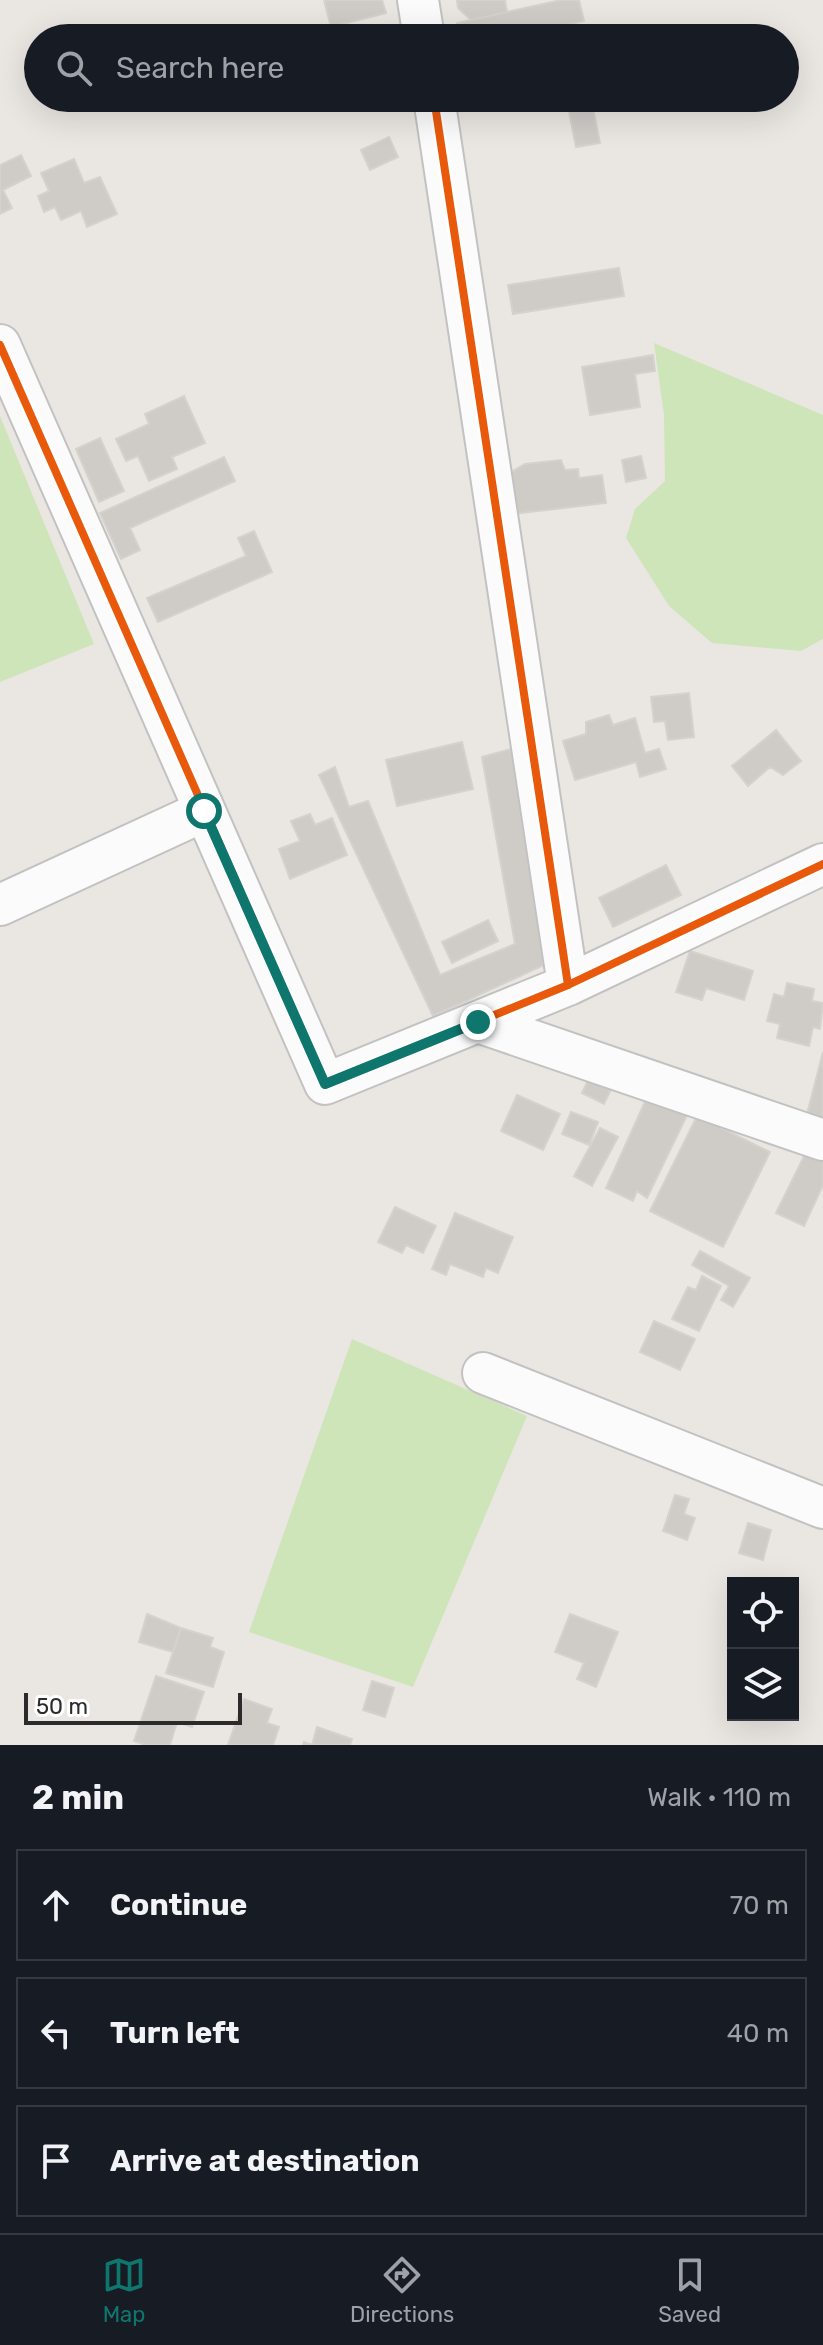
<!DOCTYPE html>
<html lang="en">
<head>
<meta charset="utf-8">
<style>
  :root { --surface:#171b24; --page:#242831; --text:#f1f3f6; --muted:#9ea1a6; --line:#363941; --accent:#0f766e }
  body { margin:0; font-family:Rubik,sans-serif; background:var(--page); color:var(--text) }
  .controls { position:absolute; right:24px; bottom:24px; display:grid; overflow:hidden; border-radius:0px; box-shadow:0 8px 32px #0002 }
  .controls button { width:72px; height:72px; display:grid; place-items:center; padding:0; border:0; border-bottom:2px solid var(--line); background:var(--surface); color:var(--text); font:40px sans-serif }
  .scale { position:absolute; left:24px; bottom:20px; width:218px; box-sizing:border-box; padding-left:8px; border:4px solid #2b2b2b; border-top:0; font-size:22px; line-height:28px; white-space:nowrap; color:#2b2b2b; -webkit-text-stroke:6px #fff; paint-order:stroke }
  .stop { position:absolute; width:24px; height:24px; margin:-18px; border:6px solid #0f766e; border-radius:50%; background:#fff }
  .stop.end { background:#0f766e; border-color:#fff; box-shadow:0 2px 8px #0008 }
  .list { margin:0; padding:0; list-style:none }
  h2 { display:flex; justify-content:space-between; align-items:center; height:104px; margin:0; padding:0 32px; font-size:34px }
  h2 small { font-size:26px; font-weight:400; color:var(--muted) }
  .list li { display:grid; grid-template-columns:52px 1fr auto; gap:24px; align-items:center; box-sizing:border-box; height:112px; margin:0 16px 16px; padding:0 16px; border:2px solid var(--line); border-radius:0px }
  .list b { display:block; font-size:30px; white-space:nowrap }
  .list em { font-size:26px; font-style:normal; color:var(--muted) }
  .icon { flex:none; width:44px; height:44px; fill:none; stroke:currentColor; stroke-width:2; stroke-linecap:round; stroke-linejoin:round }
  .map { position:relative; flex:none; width:823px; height:1745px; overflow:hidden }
  .search { position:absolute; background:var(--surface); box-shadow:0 8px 32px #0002; left:24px; right:24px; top:24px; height:88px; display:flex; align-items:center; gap:20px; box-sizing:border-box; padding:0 28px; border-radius:44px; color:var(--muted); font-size:30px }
  .sheet { height:488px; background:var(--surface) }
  nav { display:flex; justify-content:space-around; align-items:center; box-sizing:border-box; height:112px; border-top:2px solid var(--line); background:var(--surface); font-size:22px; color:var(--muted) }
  nav a { display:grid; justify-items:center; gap:4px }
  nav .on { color:var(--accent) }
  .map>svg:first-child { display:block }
</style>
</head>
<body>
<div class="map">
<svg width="823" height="1745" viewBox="0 0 823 1745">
  <rect width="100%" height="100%" fill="#eae6e2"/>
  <path fill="#cee5ba" d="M654,343l169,72v224l-22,12 -89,-8 -43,-37 -43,-68 9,-29 30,-28 -1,-66z
    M0,416l94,228 -94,38z
    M352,1339l175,77 -114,271 -164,-55z"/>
  <path fill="#cfccc8" stroke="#d5d2ce" stroke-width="2" d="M324,0h58l4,13 -55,14z
    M457,0h48l2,12 -36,8 -13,-12z
    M561,0h18l5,21 -76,17h-48l-3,-15z
    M582,98h9l9,45 -24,4 -9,-46z
    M389,137l9,20 -28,13 -9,-20z
    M21,155l10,21 -28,14 9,18 -12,6v-49z
    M74,159l10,24 16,-6 17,37 -30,13 -6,-16 -20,9 -6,-13 -11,5 -6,-16 11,-5 -8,-18z
    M619,268l5,28 -111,18 -5,-29z
    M653,355l2,16 -20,3 5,33 -50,8 -8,-48z
    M184,396l21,47 -33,14 5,12 -28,12 -11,-25 -12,5 -10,-22 33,-15 -4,-10z
    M100,438l24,53 -25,11 -23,-53z
    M641,456l5,22 -20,4 -4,-22z
    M224,457l11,24 -105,47 10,22 -19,9 -21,-46z
    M561,460l4,10 13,-1 1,9 23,-3 4,28 -93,11 -5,-40 17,-10z
    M254,531l18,41 -114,50 -11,-24 99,-42 -8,-18z
    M689,693l5,44 -26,3 -3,-19 -11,1 -3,-25z
    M609,715l4,10 22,-7 10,35 14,-4 7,20 -26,8 -4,-15 -61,18 -12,-39 23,-7v-12z
    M776,730l25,31 -18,14 -13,-8 -22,19 -16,-20z
    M462,742l11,47 -76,17 -11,-46z
    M511,749l33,216 -111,51 -114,-241 16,-8 14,40 19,-6 72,174 75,-31 -33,-187z
    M310,814l5,11 17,-7 15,37 -57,24 -11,-30 21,-8 -9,-20z
    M666,865l15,30 -68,32 -14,-29z
    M488,920l10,21 -46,22 -10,-21z
    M690,951l63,20 -9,29 -38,-12 -4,12 -26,-8z
    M787,983l27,6 -2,12 11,2 -3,26 -7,-2 -4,19 -32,-8 3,-14 -13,-3 7,-27 10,3z
    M823,1052v70l-17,-4z
    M591,1074l22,11 -9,19 -22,-11z
    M517,1095l43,19 -17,36 -42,-19z
    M648,1095l41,16 -42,87 -10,-7 -4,10 -27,-13z
    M571,1112l27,10 -9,23 -27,-11z
    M697,1116l73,36 -47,95 -73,-36z
    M600,1128l18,9 -26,49 -18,-10z
    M808,1148l15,7v30l-19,41 -28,-13z
    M395,1207l41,19 -13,27 -17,-8 -4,8 -24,-11z
    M455,1213l58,24 -15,36 -12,-5 -3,9 -33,-13 -4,11 -14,-6z
    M700,1251l50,27 -17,29 -12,-7 8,-14 -37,-21z
    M702,1276l19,10 -22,45 -27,-12 16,-32 8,3z
    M654,1321l41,18 -15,31 -40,-18z
    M675,1495l14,4 -5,15 11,4 -8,22 -24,-9z
    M748,1523l23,7 -8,30 -24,-7z
    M147,1614l34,14 -8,24 -34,-10z
    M570,1614l48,18 -22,55 -19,-8 7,-16 -29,-11z
    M181,1628l32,10 -3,9 14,5 -11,35 -47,-14z
    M156,1676l48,16 -12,35 -15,-5 -7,23h-24l-12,-4z
    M372,1681l22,7 -9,29 -22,-7z
    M244,1699l28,10 -5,14 12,4 -6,18h-45z
    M317,1727l35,12 -2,6h-47l1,-3 8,3z"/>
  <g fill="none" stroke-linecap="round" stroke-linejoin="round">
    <g stroke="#c3c2c2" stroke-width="44">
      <path id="minor" d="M418,0l6,38
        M434,98l134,887
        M0,345l325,739 243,-99 255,-121
        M0,905l204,-94
        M478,1022l345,118
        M483,1373l340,135"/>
    </g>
    <use href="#minor" stroke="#fcfbfb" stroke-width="40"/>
    <g stroke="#fff" stroke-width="13">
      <path id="cycleway" d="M434,98l134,887
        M0,345l325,739 243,-99 255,-121"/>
    </g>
    <use href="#cycleway" stroke="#e8590c" stroke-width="8"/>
  </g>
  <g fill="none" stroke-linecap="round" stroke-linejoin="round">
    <path stroke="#0f766e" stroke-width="10" d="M204,811l121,273 153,-62"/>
  </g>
</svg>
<div class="controls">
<button><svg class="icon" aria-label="locate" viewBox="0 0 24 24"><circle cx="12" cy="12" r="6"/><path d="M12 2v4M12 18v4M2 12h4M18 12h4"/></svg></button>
<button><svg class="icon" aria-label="layers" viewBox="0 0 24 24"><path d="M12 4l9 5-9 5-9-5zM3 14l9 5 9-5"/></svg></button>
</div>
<div class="scale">50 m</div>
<div class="stop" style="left:204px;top:811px"></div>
<div class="stop end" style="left:478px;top:1022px"></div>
<div class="search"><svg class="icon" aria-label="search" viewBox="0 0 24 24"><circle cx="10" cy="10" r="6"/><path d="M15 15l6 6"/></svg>Search here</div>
</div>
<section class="sheet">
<h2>2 min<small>Walk · 110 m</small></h2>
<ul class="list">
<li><svg class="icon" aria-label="ahead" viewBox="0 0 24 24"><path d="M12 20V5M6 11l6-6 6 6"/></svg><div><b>Continue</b></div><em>70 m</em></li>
<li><svg class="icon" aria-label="left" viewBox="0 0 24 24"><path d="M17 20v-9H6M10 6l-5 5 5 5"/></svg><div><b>Turn left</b></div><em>40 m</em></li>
<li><svg class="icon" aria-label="arrive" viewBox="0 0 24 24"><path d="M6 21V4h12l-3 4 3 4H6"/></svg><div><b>Arrive at destination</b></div></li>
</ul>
</section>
<nav>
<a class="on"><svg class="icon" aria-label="map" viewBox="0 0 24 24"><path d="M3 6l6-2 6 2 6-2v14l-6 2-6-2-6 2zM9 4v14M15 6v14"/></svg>Map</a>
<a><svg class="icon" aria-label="directions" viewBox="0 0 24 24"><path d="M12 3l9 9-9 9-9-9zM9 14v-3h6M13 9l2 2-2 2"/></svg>Directions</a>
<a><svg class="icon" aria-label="saved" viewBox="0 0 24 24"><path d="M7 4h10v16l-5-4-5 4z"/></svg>Saved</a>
</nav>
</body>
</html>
